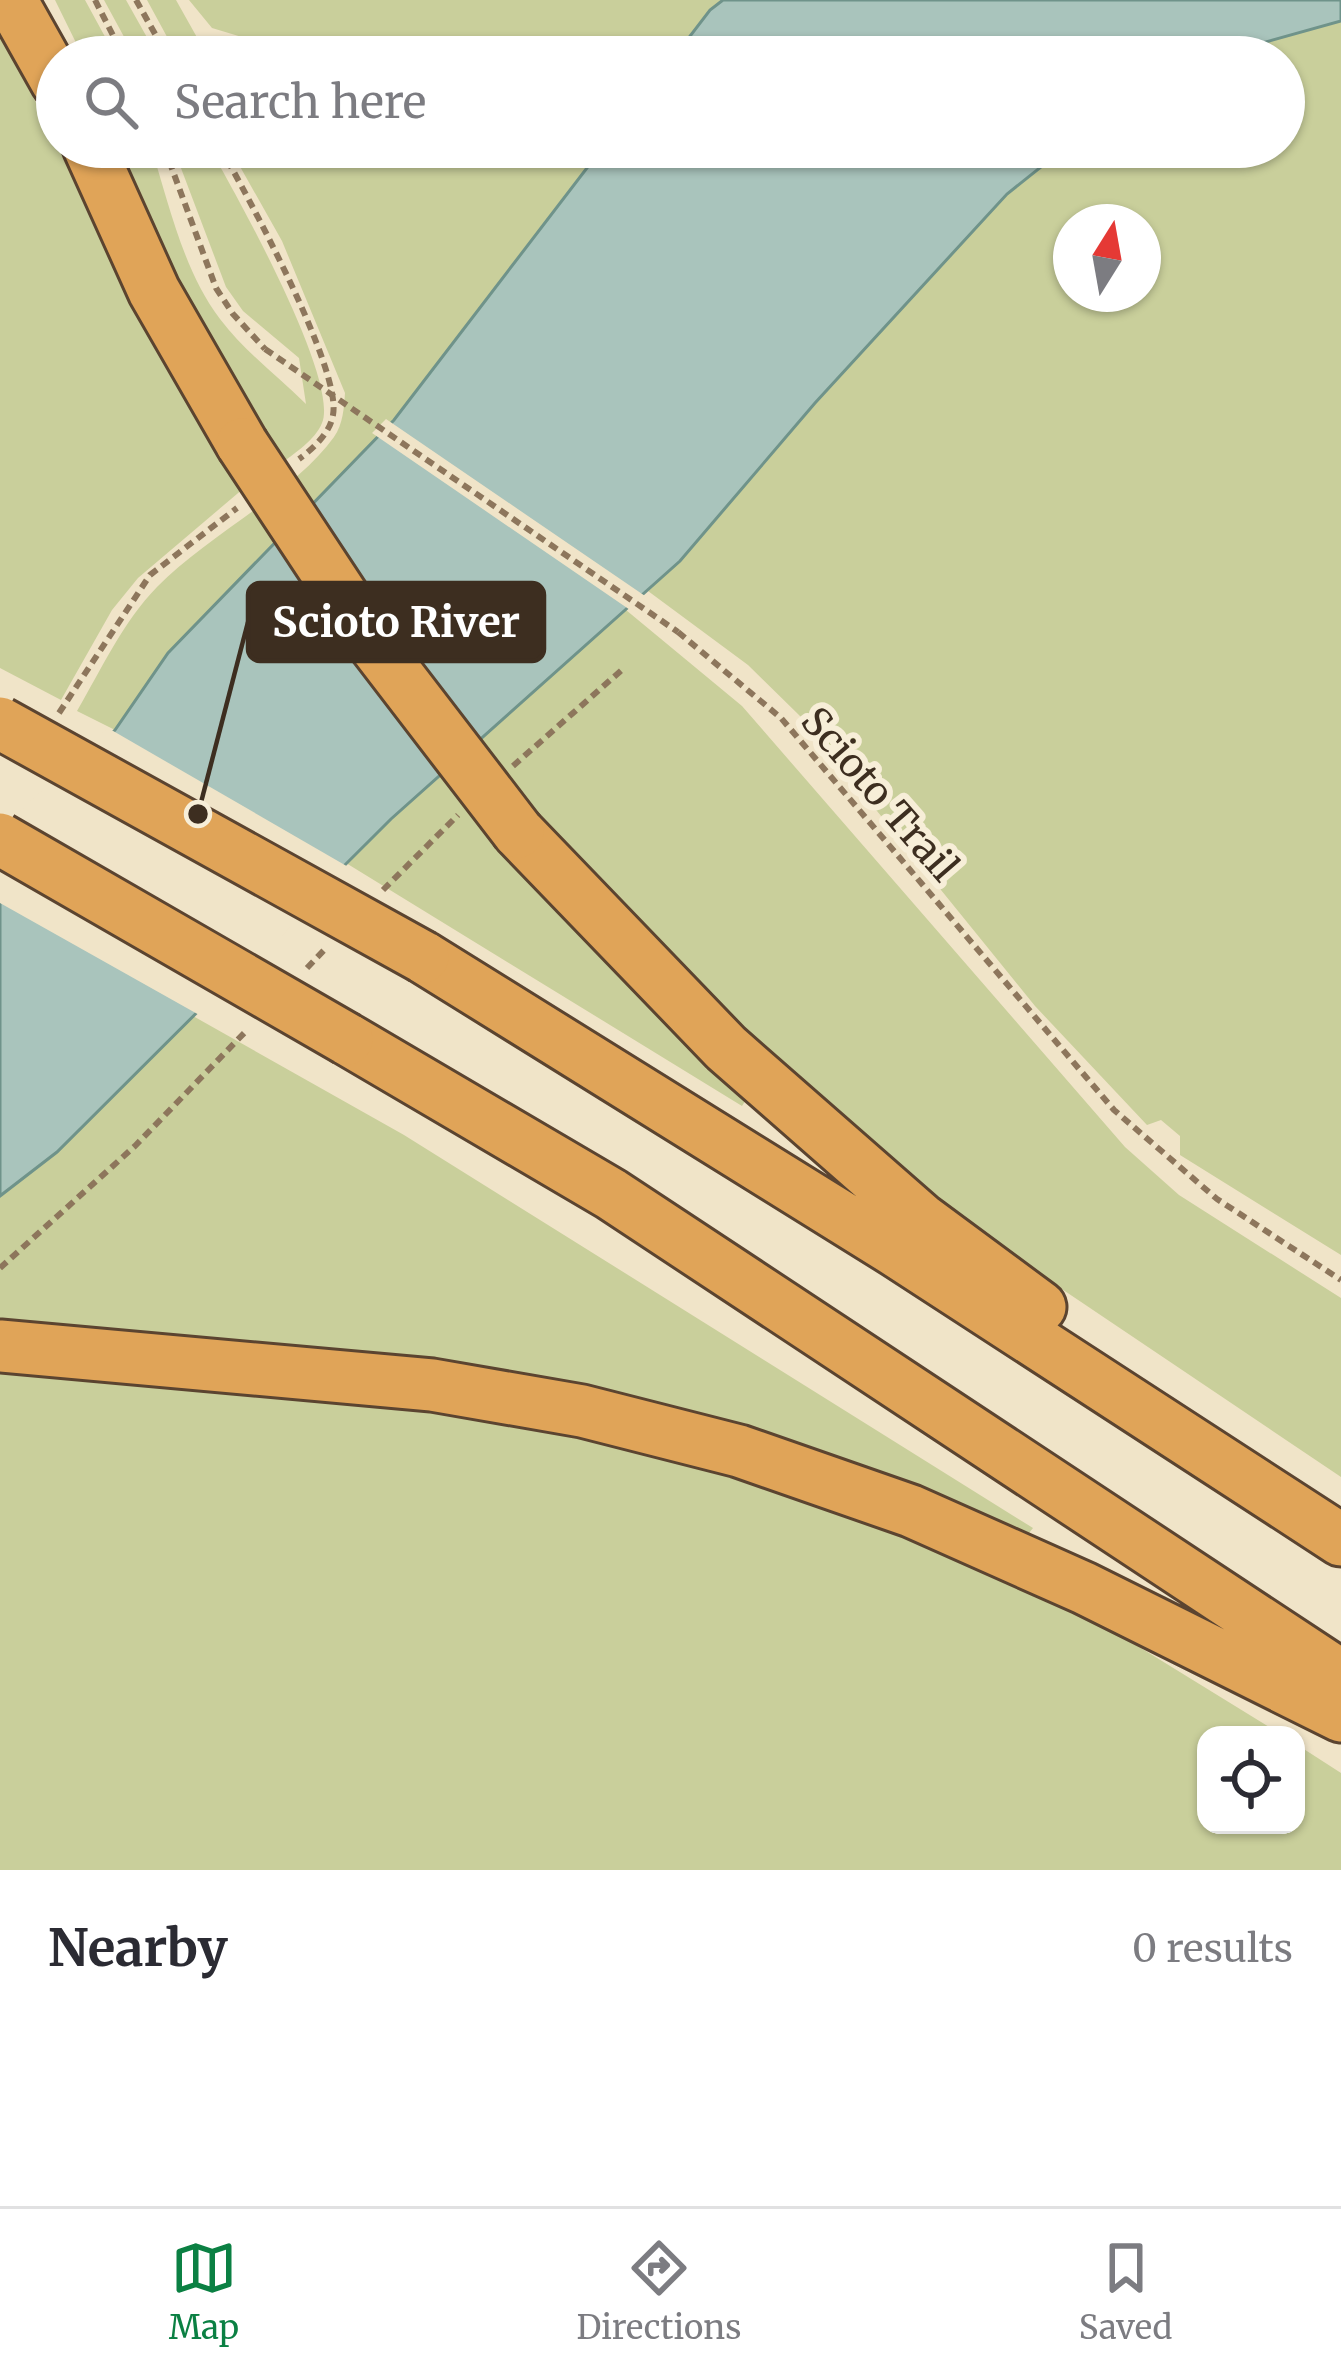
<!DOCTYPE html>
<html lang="en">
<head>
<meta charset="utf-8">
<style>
  :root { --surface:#fff; --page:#f7f7f7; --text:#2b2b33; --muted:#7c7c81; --line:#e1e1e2; --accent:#0b8043 }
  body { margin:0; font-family:Merriweather,serif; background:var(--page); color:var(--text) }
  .controls { position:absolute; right:36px; bottom:36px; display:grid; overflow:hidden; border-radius:24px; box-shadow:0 3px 9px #0004 }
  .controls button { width:108px; height:108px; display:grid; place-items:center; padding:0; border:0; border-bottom:3px solid var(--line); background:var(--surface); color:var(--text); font:60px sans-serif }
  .compass { position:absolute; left:1053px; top:204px; width:108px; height:108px; border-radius:50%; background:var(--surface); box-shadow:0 3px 9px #0004; rotate:11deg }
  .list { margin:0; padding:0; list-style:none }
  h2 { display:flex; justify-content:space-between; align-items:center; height:156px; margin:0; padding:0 48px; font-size:51px }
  h2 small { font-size:39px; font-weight:400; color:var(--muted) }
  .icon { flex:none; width:66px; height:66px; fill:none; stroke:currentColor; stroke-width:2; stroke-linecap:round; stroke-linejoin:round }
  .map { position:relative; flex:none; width:1341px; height:1870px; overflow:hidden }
  .search { position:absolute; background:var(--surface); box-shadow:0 3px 9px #0004; left:36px; right:36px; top:36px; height:132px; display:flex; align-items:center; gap:30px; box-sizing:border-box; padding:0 42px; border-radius:66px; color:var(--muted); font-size:45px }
  .sheet { height:336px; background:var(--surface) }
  nav { display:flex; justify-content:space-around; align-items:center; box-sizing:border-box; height:168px; border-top:3px solid var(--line); background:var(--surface); font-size:33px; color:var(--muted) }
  nav a { display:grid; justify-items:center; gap:6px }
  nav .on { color:var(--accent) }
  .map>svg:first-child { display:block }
</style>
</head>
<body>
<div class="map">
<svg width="1341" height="1870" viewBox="0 0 1341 1870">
  <rect width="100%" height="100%" fill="#f0e4c8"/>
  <path fill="#c9cf9b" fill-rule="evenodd" d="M55,0h30l31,57h-33z
    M104,0h22l32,57h-23z
    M147,0h29l32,57h-30z
    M189,0h534l-13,11 -36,46h-366l-96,-29z
    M1341,21v1234l-161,-100v-19l-19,-16 -14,5 -112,-119 -235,-290 -52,-51 -100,-74 32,-30 135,-158 192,-209 59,-47h218v-90h-57l28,-12zM1071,222h72v72h-72z
    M0,36l244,452 -106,90 -26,32 -51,90 -61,-32z
    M116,147h35c18,57 32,123 69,172 24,32 57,56 86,85l-7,-46 -56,-47 -17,-24 -53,-140h36c26,45 131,233 113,276 -7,17 -26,29 -40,40l-92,-153z
    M229,147h374l-209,273 -226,233 -53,77 -38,-19c25,-43 46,-89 80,-124 49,-51 137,-94 177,-150 9,-13 10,-29 11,-44l-63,-152z
    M626,610l116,96 383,441 54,48 162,103v179l-300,-202 -99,-73 -141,-115 -52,8 -7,11 -396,-243 45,-44z
    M193,1016l211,119 629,393 -12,15 -99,-44 -922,-174v-129l57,-44z
    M0,1368l273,21 251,32 193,46 139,48 138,58 116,56 172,106h-76v90h90v-81l45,29v97h-1341z"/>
  <path fill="#a9c4bc" stroke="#6f938a" stroke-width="3" d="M723,0h618v21l-86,24 -28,12h-553l36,-47z
    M603,147h463l-59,47 -192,209 -135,158 -289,258 -334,333 -57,44v-357l115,-109 53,-77 226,-233z"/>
  <path fill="#f0e4c8" d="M386,419l262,179 -15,14 -261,-179z
    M108,728l242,140 -149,148 -201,-113v-73z"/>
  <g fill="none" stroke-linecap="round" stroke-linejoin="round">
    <g stroke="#5b4430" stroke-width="57">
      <path id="highway" d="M11,0l46,82
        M89,147l65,144 88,153
        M518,832l208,216 195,171 119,88
        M423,957l473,294 445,289
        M347,1039l264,155 730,482
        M0,1346l432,39 150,26 157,40 172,60 173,77 257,128"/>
    </g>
    <path stroke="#8d765c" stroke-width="6" stroke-dasharray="9 6" stroke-linecap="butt" d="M95,0l29,57
      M136,0l32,57
      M164,147l52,141 17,26 32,35
      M220,147c26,46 122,222 113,268 -3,18 -20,34 -34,44
      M678,632l103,86 333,392 103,89 124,81
      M59,713l91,-138 87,-67
      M513,766l111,-98
      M383,890l75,-75
      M307,968l20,-21
      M0,1268l135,-122 113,-117"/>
    <use href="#highway" stroke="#e0a458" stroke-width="51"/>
    <g stroke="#5b4430" stroke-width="57" stroke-linecap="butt">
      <path id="highway-bridge" d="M242,444l134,203 142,185
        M0,723l423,234
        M0,839l347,200"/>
    </g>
    <path stroke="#8d765c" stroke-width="6" stroke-dasharray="9 6" stroke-linecap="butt" d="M265,349l413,283"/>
    <use href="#highway-bridge" stroke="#e0a458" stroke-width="51"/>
  </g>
  <g text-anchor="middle" stroke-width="12" stroke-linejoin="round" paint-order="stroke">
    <g font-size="39" fill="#3d2e20" stroke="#f7eed8">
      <text transform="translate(880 794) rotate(49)" y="14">Scioto Trail</text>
    </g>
  </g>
  <path fill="none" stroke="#3d2e20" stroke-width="4.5" d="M198 814L248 622"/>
  <circle fill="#3d2e20" stroke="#f7eed8" stroke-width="4.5" cx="198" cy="814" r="12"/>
  <rect fill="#3d2e20" stroke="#3d2e20" stroke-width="4.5" x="248" y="583" width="296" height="78" rx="12"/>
  <g font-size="42" text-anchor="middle" font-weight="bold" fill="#fff">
    <text x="396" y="637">Scioto River</text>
  </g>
</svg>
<div class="controls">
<button><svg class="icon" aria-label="locate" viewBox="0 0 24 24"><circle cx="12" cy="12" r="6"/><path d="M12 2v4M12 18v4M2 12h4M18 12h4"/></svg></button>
</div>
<svg class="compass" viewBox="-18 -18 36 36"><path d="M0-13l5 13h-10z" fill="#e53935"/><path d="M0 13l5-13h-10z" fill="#7c7c81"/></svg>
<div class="search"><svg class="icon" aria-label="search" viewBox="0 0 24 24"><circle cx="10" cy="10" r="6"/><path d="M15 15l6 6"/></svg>Search here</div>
</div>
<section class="sheet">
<h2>Nearby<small>0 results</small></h2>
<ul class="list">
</ul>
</section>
<nav>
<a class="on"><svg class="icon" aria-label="map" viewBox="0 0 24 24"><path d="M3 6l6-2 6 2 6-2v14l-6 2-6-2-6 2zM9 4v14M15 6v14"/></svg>Map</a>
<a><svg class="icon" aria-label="directions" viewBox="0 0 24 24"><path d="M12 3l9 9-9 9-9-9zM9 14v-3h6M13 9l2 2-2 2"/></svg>Directions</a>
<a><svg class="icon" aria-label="saved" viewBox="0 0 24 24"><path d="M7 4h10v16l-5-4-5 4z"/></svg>Saved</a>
</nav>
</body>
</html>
